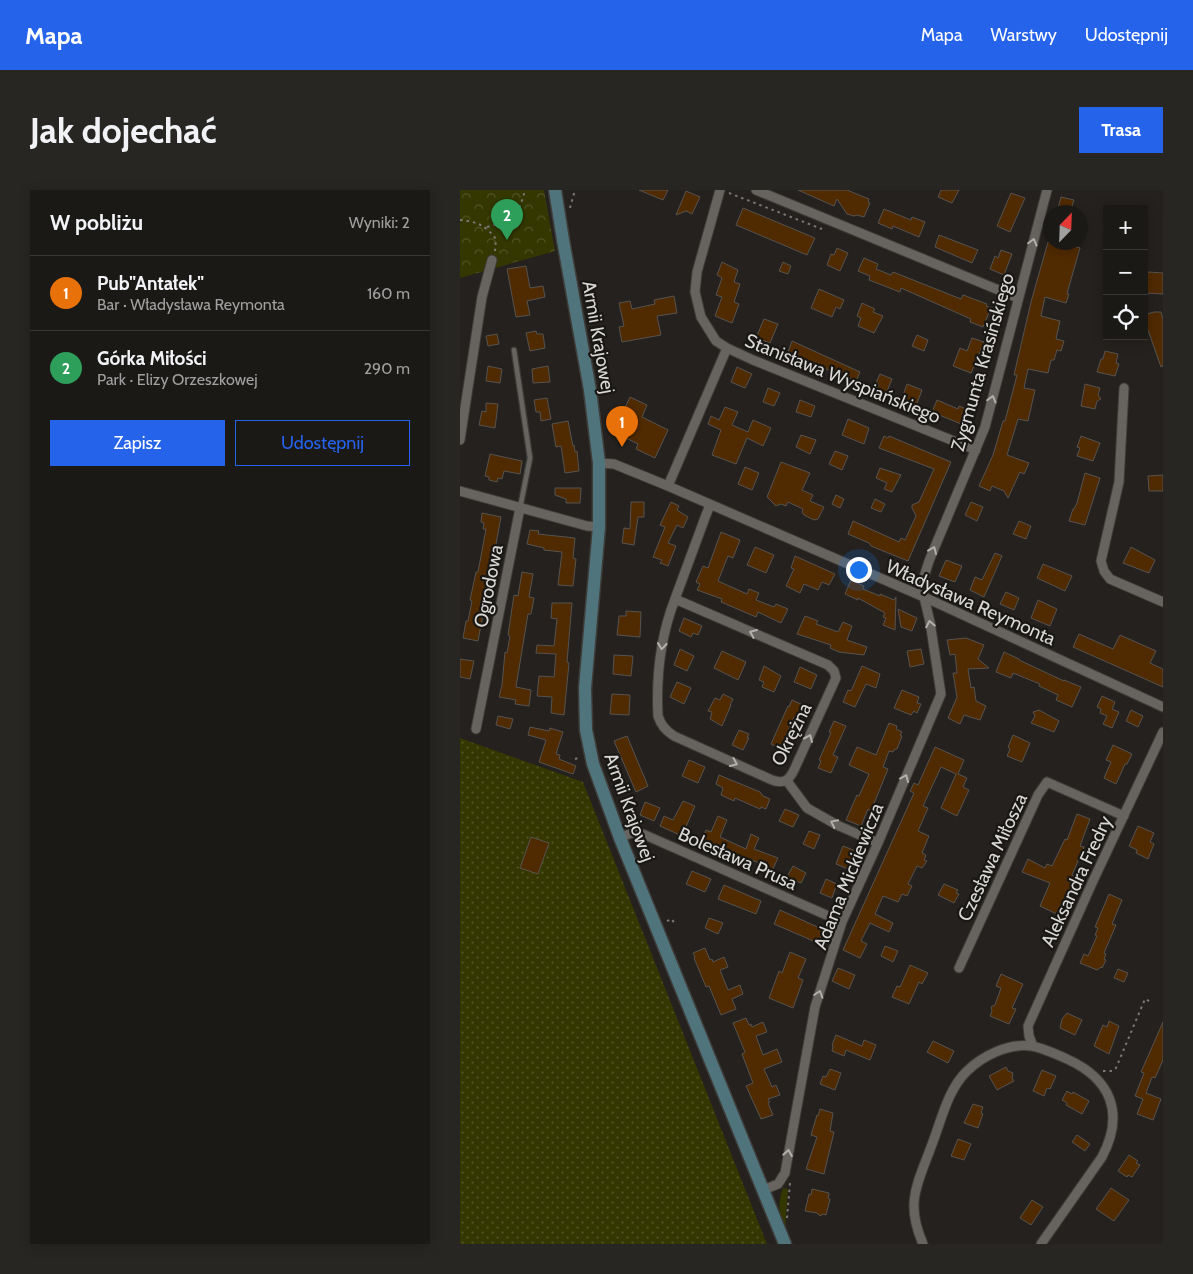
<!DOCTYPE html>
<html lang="pl">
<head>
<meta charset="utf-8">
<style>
  :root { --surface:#1b1916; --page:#282623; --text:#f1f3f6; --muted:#a0a0a1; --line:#393835; --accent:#2563eb }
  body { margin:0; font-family:Cabin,sans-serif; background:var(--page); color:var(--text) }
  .controls { position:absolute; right:15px; top:15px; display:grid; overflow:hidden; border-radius:0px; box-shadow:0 2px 12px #0003 }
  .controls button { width:45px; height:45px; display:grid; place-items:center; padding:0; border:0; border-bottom:1px solid var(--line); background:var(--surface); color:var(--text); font:25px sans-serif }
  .compass { position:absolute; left:583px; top:15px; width:45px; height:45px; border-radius:50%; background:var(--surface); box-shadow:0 2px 12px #0003; rotate:23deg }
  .you { position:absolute; left:398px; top:379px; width:18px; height:18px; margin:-12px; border:4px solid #fff; border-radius:50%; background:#1a73e8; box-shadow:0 0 0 8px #1a73e833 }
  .badge { display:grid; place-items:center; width:32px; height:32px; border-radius:50%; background:var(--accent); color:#fff; font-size:16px; font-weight:700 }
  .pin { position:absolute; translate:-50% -41px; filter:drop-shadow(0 1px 2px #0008) }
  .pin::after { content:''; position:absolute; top:26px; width:18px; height:15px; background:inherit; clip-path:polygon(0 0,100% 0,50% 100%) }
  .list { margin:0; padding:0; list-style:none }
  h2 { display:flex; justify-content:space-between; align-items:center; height:65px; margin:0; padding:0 20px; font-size:21px }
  h2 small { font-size:16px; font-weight:400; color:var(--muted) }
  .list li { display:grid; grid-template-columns:32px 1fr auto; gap:15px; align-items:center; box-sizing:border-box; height:75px; padding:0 20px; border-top:1px solid var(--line) }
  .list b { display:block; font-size:19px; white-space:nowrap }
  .list p { margin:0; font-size:16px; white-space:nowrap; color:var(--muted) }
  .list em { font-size:16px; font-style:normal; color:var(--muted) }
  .actions { display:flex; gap:10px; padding:15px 20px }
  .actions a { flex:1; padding:11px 0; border:1px solid var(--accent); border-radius:0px; text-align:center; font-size:18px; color:var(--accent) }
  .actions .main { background:var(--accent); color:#fff }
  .icon { flex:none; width:28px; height:28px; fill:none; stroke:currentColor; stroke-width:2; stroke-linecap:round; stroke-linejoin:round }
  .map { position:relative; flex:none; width:703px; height:1054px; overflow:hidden; border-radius:0px }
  header { display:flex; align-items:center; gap:30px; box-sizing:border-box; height:70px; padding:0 25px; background:var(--accent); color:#fff }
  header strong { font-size:24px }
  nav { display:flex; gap:28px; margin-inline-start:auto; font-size:18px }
  .intro { display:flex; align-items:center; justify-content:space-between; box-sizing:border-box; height:120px; padding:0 30px }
  h1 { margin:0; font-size:35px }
  .button { padding:12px 22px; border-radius:0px; background:var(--accent); color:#fff; font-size:18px; font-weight:700 }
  main { display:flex; gap:30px; padding:0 30px }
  aside { flex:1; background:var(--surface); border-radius:0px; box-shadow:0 2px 12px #0003 }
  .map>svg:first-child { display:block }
</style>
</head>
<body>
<header>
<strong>Mapa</strong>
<nav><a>Mapa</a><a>Warstwy</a><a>Udostępnij</a></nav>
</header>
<div class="intro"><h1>Jak dojechać</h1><a class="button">Trasa</a></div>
<main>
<aside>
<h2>W pobliżu<small>Wyniki: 2</small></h2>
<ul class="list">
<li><span class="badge" style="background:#e8710a">1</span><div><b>Pub&quot;Antałek&quot;</b><p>Bar · Władysława Reymonta</p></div><em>160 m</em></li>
<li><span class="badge" style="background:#2e9e5b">2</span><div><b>Górka Miłości</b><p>Park · Elizy Orzeszkowej</p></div><em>290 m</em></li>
</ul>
<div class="actions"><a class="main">Zapisz</a><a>Udostępnij</a></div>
</aside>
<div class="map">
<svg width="703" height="1054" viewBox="0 0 703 1054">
  <defs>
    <pattern id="park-crowns" width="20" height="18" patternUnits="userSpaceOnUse" patternTransform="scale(1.25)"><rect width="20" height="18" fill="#343800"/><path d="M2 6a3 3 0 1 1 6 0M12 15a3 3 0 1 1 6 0" fill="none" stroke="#515424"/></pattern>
    <pattern id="garden-dots" width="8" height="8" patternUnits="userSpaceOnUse" patternTransform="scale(1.25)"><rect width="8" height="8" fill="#343800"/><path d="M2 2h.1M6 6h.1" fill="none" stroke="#515424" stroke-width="1.8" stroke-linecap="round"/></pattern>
  </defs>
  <rect width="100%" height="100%" fill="#24211e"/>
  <path fill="#343800" d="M323,998l5,1 -3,40c-6,-15 -8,-26 -2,-41z"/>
  <path fill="url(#park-crowns)" d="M0,0h84l11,61 -95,27z"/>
  <path fill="url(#garden-dots)" d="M0,548l123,44 184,462h-307z"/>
  <path fill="#502a00" stroke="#565350" d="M179,0h29l-5,10z
    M338,0h49l22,9 -1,3 2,1 -6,14 -7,-2 -3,1 -7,-2 -10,-15 -3,7z
    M481,0h18l-7,13 -14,-6z
    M226,1l14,6 -8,17 -6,-3 -10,4z
    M551,3l14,5 -15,34 -13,-6z
    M601,7l13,3 -4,12h-13z
    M283,18l72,30 -8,17 -71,-30z
    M424,19l27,11 1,-3 13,5 -6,15 -26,-11 -1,3 -14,-6z
    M479,45l39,15 -6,13 -37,-16z
    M588,52h13l19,6 -12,42 -1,4h2l-3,9 -21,-6 -4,19 19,5 -4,18 8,2 -3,10 -4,-1 -3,10h-3l-3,13 -20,-4 -4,19 11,2 -7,31 -10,-2 -11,36 22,8 -5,11 -4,-2 -12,26 -4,-7 -12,-5 -2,5 -11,-5 14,-31 10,-34h2l12,-46h-3l17,-73z
    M377,58l11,5 -8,18 -13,-6 4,-11 3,1z
    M541,60l11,4 -8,21 -14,-6 5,-13 3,2z
    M404,68l14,6 -2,5 15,6 2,-3 68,27 2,-4 24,9 -1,2 5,2 -8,19 -13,-5 1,-3 -70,-31 -1,4 -31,-12 1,-4 -12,-5z
    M262,72l16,8 -4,12 6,2 -6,18 5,2 -7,19 -17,-7 7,-19 -6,-2 6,-17 -5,-3z
    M323,72l8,4 -3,8 -9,-3z
    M66,76l4,22 13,-2 2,11 -18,4 3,14 -14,2 -9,-48z
    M688,82l15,1v21l-17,-1z
    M359,99l25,11 -4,9 -4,-2 -4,10 -21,-9z
    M214,106l3,17 -20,3 4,19 -39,7 -3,-15 5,-1 -5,-23 11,-2 2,8 23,-5 -1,-4z
    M402,113l13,6 -2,3 10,4 -9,17 -16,-7 3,-8 -4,-2z
    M694,122h7l2,7v47l-2,1 -13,-37 -4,1v-16z
    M304,129l14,5 -8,19 -14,-5z
    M76,141l1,3h6l2,14 -15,3 -4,-18z
    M37,144l2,10 -11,2 -2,-10z
    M457,145l11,5 -4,11 -12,-5z
    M512,148l12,4 -13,31 -18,-7 7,-18 7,3z
    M332,151l68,31 -4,9 -55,-22 -1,1 -13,-5z
    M645,161l13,3 -2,9 3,1 -4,12 -18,-4 4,-13h2z
    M28,176l14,3 -2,14 -14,-2z
    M88,176l2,16 -17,1 -1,-14z
    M277,177l15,7 -7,14 -14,-6z
    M420,184l12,5 -7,17 -10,-4 4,-8 -3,-1z
    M447,194l15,6 -6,16 -15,-5z
    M625,194l15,4 -2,7 3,4 -4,2 -2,8 -14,-3z
    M308,198l12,5 -6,13 -11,-4z
    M170,207l17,8 -5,12 26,13 -13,28 -19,-9 2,-5 -24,-12z
    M87,208l4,21 -10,2 -1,-9h-4l-2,-12z
    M340,210l15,6 -4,11 -15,-5z
    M477,210l21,9 1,-3 12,5 -5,15 -34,-14z
    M26,213l12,1 -3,24 -16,-3 3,-14 4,1z
    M265,217l13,5 -6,13 16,7 5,-12 18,8 -8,18 -16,-8 -11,26 -24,-9 9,-25 -13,-6 3,-8 8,4z
    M388,229l21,9 -5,16 -22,-9z
    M108,231l5,25 1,-1 1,7 2,-1 2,20 -14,2 -4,-27 -5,1 -4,-23z
    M341,245l15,5 -6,14 -14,-7z
    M424,246l4,2 1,-2 62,26 -43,99 -37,-15 -2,-3 -21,-9 5,-13 46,21 2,-4 4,2 11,-24 -4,-8v-3l7,-3 15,-33 -55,-21z
    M621,246l19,7 -7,18 -16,-5 3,-8 -3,-1z
    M375,261l13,5 -6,14 -13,-6z
    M30,264l32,7 -2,13 -16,-3 -2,8 -4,-1 -1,4 -8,-2v-3l-4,-1z
    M321,272l29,11 -8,17 11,5 -3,6 14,6 -6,12 -4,1 -10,-5 -2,-3 1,-3 -15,-7 -2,4 -5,-2 -5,2 -9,-9z
    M285,277l14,6 -7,17 -14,-6z
    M420,278l21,7 -9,17 -8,-3 3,-6 -11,-5z
    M625,283l15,5 -15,47 -16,-4 4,-12h1l3,-6z
    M703,285v16h-14l-1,-15z
    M95,298h26l-1,15h-14v-4l-11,-4z
    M376,305l8,4 -4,9 -8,-4z
    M415,309l10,5 -4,8 -10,-4z
    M171,312h13v15h-6l-4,28 -12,-2 2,-15 6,1z
    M211,312l8,4 -2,4 11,7 -5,11 -6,-3 -9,18 8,3 -8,20 -8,-3 2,-3 -9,-3 12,-30 -5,-2z
    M511,312l12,5 -6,14 -12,-6z
    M22,323l19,4 -23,124 -15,-3 3,-17h2l4,-20 -2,-1 6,-28h2l8,-43h-3l1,-6 -3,-1z
    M559,331l12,5 -5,13 -13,-5z
    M70,340l9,1 -1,3 37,4 -2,20 3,1 -3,27 -15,-1 4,-33 -18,-2v-2l-17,-4z
    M261,342l19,8 -7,18 -5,-2 -10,25 29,13 2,-5 10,4 -3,7 18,7 2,-3 12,5 -7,14 -23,-11 -2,5 -35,-15 1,-3 -25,-9 3,-6 -4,-2 7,-16 5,2z
    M295,357l19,8 -8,18 -19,-8z
    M671,357l24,13 -6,13 -26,-10z
    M535,363l7,3 -18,41 -14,-7 5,-13 7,3z
    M335,366l40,18 -6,11 -7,-3 -4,8 -14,-6 -4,9 -14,-7 8,-17 -3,-1z
    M486,370l16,6 -7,16 -16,-6z
    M583,374l29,12 -7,15 -28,-13z
    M62,382l11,2 -4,23 5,1 -3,16h-3l-12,73 15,3 -2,16 -14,-2 1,-4 -17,-3 3,-12 3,-33 2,1 3,-17 -2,-1 6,-40 4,1z
    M391,390l13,6 -1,3 17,7v-2l14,6 2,-3 -1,33 -12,-5 3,-7 -3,-1 2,-4 -27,-15v2l-13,-6z
    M546,402l13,6 -5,12 -14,-6z
    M578,410l19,9 -7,17 -19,-8z
    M92,413h20l-5,59 2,1 -5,52 -13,-2 1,-16 -15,-1 2,-20 15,1 2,-23 -20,-1 1,-8 17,1 3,-27 -6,-1z
    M438,419l19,9 -5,13 -11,-4z
    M166,421l15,1 -1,25 -23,-2 2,-19h7z
    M345,426l13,5 -2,3 22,8 5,-10 9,4 -5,14 20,7 -3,8 -25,-3 -9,-4 1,-3 -34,-11z
    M224,428l18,8 -4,9 -5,-2 -2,4 -12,-6z
    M619,444l34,15 7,-14 36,16 -6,12 13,6v18l-90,-40z
    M506,448l18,7 -6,14 11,9 -21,1 3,19 3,-1 2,14 10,5 -6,14 -16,-5 -4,9 -12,-6 9,-21 -4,-24h4l-2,-19 -5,1 -3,-15z
    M220,459l14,7 -7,15 -13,-6z
    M461,459l3,15 -14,3 -3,-16z
    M262,461l24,11 -8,18 -24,-12z
    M544,462l15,7v1l45,21v-1l17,7 -9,20 -16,-7 2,-5 -19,-9 1,-2 -27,-11 -2,5 -15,-6z
    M154,465l19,1 -2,20 -18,-2z
    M0,469l14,2 -4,18 -10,-2z
    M304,476l17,10 -7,16 -12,-5 2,-5 -5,-2z
    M402,476l18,8 -4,14 -10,-4 -11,23 -12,-5 5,-12 3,1z
    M340,477l17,8 -6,14 -17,-7z
    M217,492l14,6 -7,16 -14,-7z
    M442,500l17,7 -2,6 4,1 -4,9 -3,-2 -3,4 -17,-7z
    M152,504l18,1 -1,20 -19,-1z
    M263,504l10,5 -3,6h1l-9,21 -12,-7 2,-7 -4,-1 7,-13 5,2z
    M642,506l13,6 -3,7 7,3 -7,16 -9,-4 4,-8 -7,-3 1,-4 -4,-2z
    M332,510l11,5 -1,3 2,1 -5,11 -5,-3 -8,19 4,1 -5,14 -14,-7 17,-38 1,1z
    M579,520l20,11 -5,11 -23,-9 4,-7 -2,-4z
    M671,520l12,6 -5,11 -12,-6z
    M38,526l15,3 -3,10 -14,-4z
    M374,531l12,5 -13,29 5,2 -7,16 -13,-5 3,-7 -2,-1 12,-27 -2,-1z
    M429,533l8,3 -1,3 6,3 -2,3 2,1 -5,13h-2l-2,3 -4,-1 -6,16 5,2 -17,42 -3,-2 -7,17 -15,-6 11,-25 2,1 10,-22 -20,-9 8,-18 19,8z
    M70,537l19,4 1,-3 13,4 -7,22 4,1 -1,4 17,7 -3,8 -34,-12 7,-22 -18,-5z
    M279,540l10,4 -2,4h2l-6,12 -11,-5z
    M553,545l17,8 -8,19 -15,-6 3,-7 -2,-2z
    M167,546l21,50 -12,6 -22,-51z
    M653,555l19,9 -5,10h-2l-9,20 -12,-6 7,-16 -5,-2z
    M475,557l29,13 -6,14 9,4 -4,9 6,3 -12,26 -16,-8 15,-34 -15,-7 -18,39 5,2 -10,23 11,5 -7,17 4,2 -2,5 3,1 -5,7 -5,-2 -9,18 4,2 -5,10 -5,-2 -4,8 -15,-6 -8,18 18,9 -4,9 -19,-9 -9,18 6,3 -7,14 -17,-8 71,-157 -4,-2 4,-8 4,2z
    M229,570l16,7 -7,16 -16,-7z
    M259,585l41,17 3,4 7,3 -4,10 -5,-2 -1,2 -25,-11 -1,3 -13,-6 2,-7 -7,-4z
    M223,611l12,5 -13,30 -22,-10 4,-10 9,4z
    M185,612l15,6 -6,13 -14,-6z
    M325,619l14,6 -6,12 -14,-6z
    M617,624l13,5 -10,27 4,1 -12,28 2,1 -1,3 3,1 -17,35 -19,-9 10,-23 -28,-11 6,-13 17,9 2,-4 5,2 13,-27 2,1z
    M258,626l9,4 -7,17 26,12 5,-15 8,4 -5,11 24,9 -8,17 -14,-6 3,-6 -10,-4 -3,7 -7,-2 1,-3 -40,-18 6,-13 5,2z
    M678,636l16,7 -4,9 4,2 -6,15 -12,-6 1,-3 -8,-4z
    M349,641l11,4 -6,14 -11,-5z
    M71,647l18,6 -11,31 -18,-6z
    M383,656l15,6 -3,6 2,2 -7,10 -14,-6z
    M333,676l13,7 -5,10 -14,-6z
    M232,681l19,8 -6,13 -19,-8z
    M366,689l11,5 -5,14 -12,-5z
    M484,694l14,6 -2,3 3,1 -5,9 -16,-8z
    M264,695l37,16 -5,13 -38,-15z
    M649,704l13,6 -10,24 4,1 -12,28 2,1 -2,5 2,1 -4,8 -1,-1 -4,3 -17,-7 4,-9 4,2 9,-20 -2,-1 3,-7 -3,-1z
    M320,720l44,20 -6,13 -44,-19z
    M249,728l14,5 -5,11 -13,-6z
    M425,756l13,5 -5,11 -12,-6z
    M245,758l5,12 2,-1 1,3 11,-5 4,10 -8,3 8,20 12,-5 3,9 -11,5 4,10 -15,6 -12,-29 -3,1 -12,-29 1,-1 -2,-4z
    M330,762l16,7 -8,19 5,2 -10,28 -24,-10 10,-27 3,2z
    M450,775l18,8 -6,11 -3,-2 -10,22 -17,-7 5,-11 3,1z
    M378,778l17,7 -6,14 -17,-8z
    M658,779l10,4 -4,9 -10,-4z
    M541,784l22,10 -11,24 4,1 -7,15 -19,-8 2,-5 -1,-4 4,-2 6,-17 -5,-2z
    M607,823l15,7 -7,15 -15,-7 2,-9z
    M286,828l3,7 2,-1 1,3 11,-5 4,10 -11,4 7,19 14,-6 5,13 -18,7 8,18 4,-2 4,10 -12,4 2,3 -2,1 5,12 -12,4 -15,-33 7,-3 -11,-29 3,-2 -12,-29z
    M649,831l10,5 -10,28 -15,-8 9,-21 4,2z
    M703,832v38l-8,18 -3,-1 -6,16 15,6 -8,21 -16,-6 6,-15 -8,-3 9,-23 -3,-1z
    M376,845l26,11 2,-6 12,5 -6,15 -24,-10 -2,6 -12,-5 1,-5 -1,-1z
    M473,851l21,10 -6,12 -21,-11z
    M546,877l2,4 5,2 -1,5 2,3 -17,9 -8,-14z
    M370,879l11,4 -6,17 -15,-6 3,-8 3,1z
    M582,880l14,6 -6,13 -3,-1 -3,8 -11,-5z
    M607,901l5,3 1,-2 16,9 -7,13 -16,-9 1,-2 -5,-3z
    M513,914l10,3 -2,6 2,1 -5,14 -14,-5z
    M360,919l13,4 -3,18 4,1 -10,42 -18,-5 11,-32 -6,-2 6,-20 1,1z
    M617,945l13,9 -5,7 -13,-9z
    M498,949l13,5 -7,16 -13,-4z
    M669,965l9,6 -2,2 4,2 -8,12 -4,-2 -1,2 -9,-6z
    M651,998l18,12 -15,21 -18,-12z
    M352,999l17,4 -1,5 2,1 -4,16 -3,-1 -3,2 -3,-3 -12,-2 4,-17 2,1z
    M572,1010l11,7 -12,18 -11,-7z"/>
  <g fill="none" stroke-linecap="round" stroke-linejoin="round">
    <g stroke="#3e3c39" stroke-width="7">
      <path id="lane" d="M54,160l16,108 -10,50"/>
    </g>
    <g stroke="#3e3c39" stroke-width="11">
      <path id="street" d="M260,0l-23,82 -2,20 6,25 15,24 11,7 26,12 223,90
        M296,0l262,108
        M664,198l-5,94 -18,79 3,10 6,8 53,23
        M0,250l22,-143 10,-37
        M139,273l15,1 54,22 256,111 239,110
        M208,296l59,-138
        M0,301l127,35 12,1
        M215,409l153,66 6,6 2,7 -42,92c-5,11 -11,14 -22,10l-98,-44c-9,-6 -13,-11 -16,-20 -2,-39 3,-81 17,-117l31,-84 4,-10
        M16,539l44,-221
        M327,591l20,27 30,17 41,18
        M160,648l11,-5 12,1 199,88
        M499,778l79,-173 9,-13 77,34
        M573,856l-4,-10 -1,-10 65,-145 70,-149
        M303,1000l15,-6 7,-11 30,-166 27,-85 36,-79 63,-149 -11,-72 -6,-25 -1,-17 6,-19 56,-134 62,-237
        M463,1054c-18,-41 -6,-59 8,-97 10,-25 16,-56 35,-75 16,-16 42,-29 65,-26 13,2 24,8 36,13 44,20 58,54 35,98l-61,87"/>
    </g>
    <g stroke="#3e3c39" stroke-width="15">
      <path id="secondary" d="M95,0l8,50 27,150 9,73v64l-14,161 1,42 7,34 27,74 165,406"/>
    </g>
    <path stroke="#7a7875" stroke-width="2" stroke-dasharray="2.5 4" stroke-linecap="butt" d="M269,3l93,36
      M110,18l5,-18
      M0,30c18,2 25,5 36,19l-1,12
      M27,37c26,-7 31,-10 38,-37
      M548,94l3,-2 3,-8
      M535,155l7,-37 -3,-6
      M115,569l6,-2
      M165,628l12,5
      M207,731l5,-2 3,6
      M643,881h9l4,-3 29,-69 6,3
      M327,1028l3,-35"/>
    <use href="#lane" stroke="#676460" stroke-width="4.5"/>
    <use href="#street" stroke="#676460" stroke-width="9"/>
    <use href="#secondary" stroke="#50747c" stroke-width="12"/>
  </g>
  <defs><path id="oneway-chevron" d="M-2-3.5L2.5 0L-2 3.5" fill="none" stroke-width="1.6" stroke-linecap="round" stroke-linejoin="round" transform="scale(1.25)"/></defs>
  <g stroke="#b2afad">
    <use href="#oneway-chevron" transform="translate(573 52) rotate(-75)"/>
    <use href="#oneway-chevron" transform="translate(532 209) rotate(-75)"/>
    <use href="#oneway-chevron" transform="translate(473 360) rotate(-67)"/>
    <use href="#oneway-chevron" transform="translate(470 434) rotate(-101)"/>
    <use href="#oneway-chevron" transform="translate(293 443) rotate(-157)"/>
    <use href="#oneway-chevron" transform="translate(202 456) rotate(96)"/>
    <use href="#oneway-chevron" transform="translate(349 548) rotate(-66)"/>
    <use href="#oneway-chevron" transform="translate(274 573) rotate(24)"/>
    <use href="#oneway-chevron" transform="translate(445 588) rotate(-67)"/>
    <use href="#oneway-chevron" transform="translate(374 633) rotate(-154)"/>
    <use href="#oneway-chevron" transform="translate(359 804) rotate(-72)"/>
    <use href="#oneway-chevron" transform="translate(328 963) rotate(-80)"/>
  </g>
  <g text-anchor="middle" stroke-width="4.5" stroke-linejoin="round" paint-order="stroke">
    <g font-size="19" fill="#dad8d6" stroke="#1a1815">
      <text transform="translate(139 147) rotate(80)" y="7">Armii Krajowej</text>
      <text transform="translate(522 172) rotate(-74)" y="7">Zygmunta Krasińskiego</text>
      <text transform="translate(383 188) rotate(22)" y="7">Stanisława Wyspiańskiego</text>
      <text transform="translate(28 396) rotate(-79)" y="7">Ogrodowa</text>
      <text transform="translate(511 412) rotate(24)" y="7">Władysława Reymonta</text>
      <text transform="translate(331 544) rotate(-64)" y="7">Okrężna</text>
      <text transform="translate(170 617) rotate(70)" y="7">Armii Krajowej</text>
      <text transform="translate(532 667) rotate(-65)" y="7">Czesława Miłosza</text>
      <text transform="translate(278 668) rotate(24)" y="7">Bolesława Prusa</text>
      <text transform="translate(388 686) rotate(-68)" y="7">Adama Mickiewicza</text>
      <text transform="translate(616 691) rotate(-65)" y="7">Aleksandra Fredry</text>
    </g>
  </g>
</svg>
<div class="controls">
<button>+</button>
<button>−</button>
<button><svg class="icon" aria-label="locate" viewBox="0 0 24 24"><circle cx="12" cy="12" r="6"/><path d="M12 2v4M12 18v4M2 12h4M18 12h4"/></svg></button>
</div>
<svg class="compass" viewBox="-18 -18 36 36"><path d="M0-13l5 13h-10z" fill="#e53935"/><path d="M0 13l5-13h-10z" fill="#a0a0a1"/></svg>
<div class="you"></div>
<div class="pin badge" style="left:162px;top:257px;background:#e8710a">1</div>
<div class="pin badge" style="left:47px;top:50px;background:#2e9e5b">2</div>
</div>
</main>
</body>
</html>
